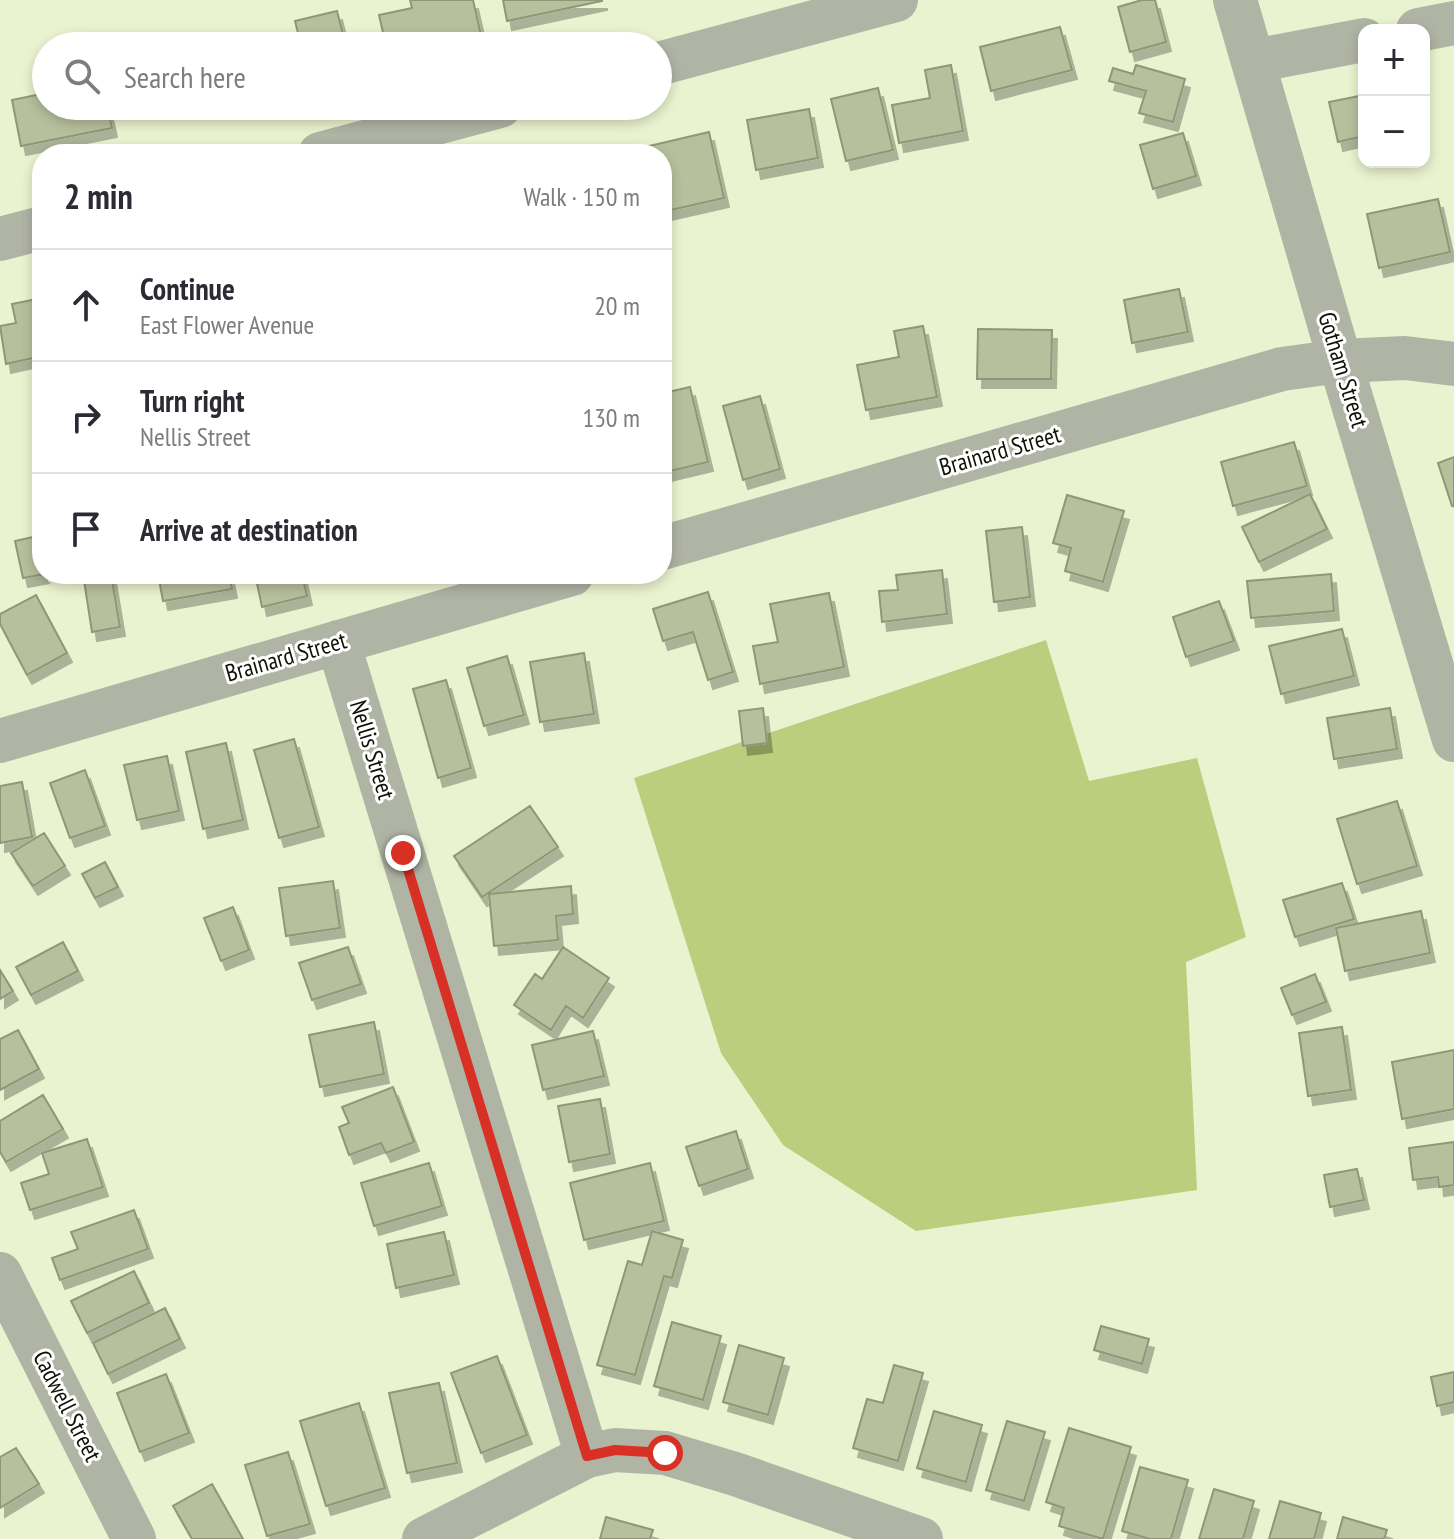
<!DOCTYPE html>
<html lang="en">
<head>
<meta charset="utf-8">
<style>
  :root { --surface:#fff; --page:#f2f2f3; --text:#2b2b33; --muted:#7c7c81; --line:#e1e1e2 }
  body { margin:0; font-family:"PT Sans Narrow",sans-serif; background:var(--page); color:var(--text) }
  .controls { position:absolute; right:24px; top:24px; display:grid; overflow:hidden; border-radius:16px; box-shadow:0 4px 12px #0003 }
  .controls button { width:72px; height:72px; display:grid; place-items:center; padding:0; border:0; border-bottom:2px solid var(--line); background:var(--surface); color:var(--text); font:40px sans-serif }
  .stop { position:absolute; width:24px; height:24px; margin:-18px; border:6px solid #d93025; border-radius:50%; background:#fff }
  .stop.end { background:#d93025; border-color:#fff; box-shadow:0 2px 8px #0008 }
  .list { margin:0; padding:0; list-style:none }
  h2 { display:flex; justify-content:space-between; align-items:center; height:104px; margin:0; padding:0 32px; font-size:34px }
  h2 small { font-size:26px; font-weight:400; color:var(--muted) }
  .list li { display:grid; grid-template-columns:52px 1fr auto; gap:24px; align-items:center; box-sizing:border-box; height:112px; padding:0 32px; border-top:2px solid var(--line) }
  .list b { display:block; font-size:30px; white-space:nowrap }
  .list p { margin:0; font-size:26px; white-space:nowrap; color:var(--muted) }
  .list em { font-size:26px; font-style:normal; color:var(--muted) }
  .icon { flex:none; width:44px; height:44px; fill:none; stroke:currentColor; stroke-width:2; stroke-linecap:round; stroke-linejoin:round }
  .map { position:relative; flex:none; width:1454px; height:1539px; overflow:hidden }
  .search { position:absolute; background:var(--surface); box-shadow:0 4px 12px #0003; left:32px; top:32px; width:640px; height:88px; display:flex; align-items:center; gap:20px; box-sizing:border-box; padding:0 28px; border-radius:44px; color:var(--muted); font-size:30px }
  .panel { position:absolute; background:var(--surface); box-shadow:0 4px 12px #0003; left:32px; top:144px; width:640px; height:440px; border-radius:32px }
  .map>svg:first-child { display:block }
</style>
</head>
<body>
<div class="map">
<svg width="1454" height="1539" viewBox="0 0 1454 1539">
  <defs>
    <filter id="shadow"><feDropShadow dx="5" dy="9" stdDeviation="0" flood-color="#0004"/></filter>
  </defs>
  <rect width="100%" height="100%" fill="#eaf3cf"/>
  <path fill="#bbce7d" d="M1046,640l43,141 108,-23 49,179 -60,25 11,228 -281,41 -133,-86 -62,-92 -87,-275z"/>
  <path fill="#b7c09d" stroke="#8f9776" stroke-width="2" filter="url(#shadow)" d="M410,0h63l8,35 -48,11h-47l-7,-31 33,-7z
    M503,0h99v1l-95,20z
    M1142,0h13l11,42 -36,10 -12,-45z
    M337,11l9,35h-77l-1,-2 31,-7 -4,-16z
    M1060,27l12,43 -81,21 -11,-44z
    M951,65l12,66 -64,12 -7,-38 38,-7 -5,-28z
    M1136,65l49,14 -12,43 -34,-9 7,-22 -37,-10 4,-13 20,6z
    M878,88l15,62 -47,11 -15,-62z
    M46,93v13h61l5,22 -91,18 -9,-46z
    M1364,95v41l-26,6 -9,-40z
    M809,109l9,49 -62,12 -9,-50z
    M709,132l15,66 -62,14v-58h-15l-2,-7z
    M1183,133l13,43 -43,13 -13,-44z
    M1438,199l12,53 -71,16 -12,-54z
    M1179,289l9,43 -56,11 -8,-43z
    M42,298v58l-36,8 -6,-38 16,-3 -4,-19z
    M923,326l14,71 -71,13 -9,-45 42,-8 -5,-26z
    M978,329l74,1 -1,49h-74z
    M690,387l18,75 -46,11v-54l8,-2 -6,-24z
    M760,396l20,73 -37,11 -20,-74z
    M1294,442l13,44 -74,20 -12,-44z
    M1454,457v49h-2l-14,-43z
    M1310,494l17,35 -68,33 -17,-35z
    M1067,495l57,16 -21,71 -38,-11 6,-23 -18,-5z
    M1022,527l8,70 -36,5 -8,-71z
    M42,535v39h3l-22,4 -8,-37z
    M942,570l5,44 -65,8 -3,-31 19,-1 -2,-15z
    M83,574h28l9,53 -28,5z
    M158,574h71l3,15 -69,12z
    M255,574h47l5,22 -45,11z
    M1331,574l3,37 -83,7 -4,-37z
    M708,592l25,80 -25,8 -15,-48 -30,9 -10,-32z
    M829,593l15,74 -84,17 -7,-38 25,-4 -8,-38z
    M36,595l31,58 -40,22 -27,-51v-10z
    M1219,601l15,40 -48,16 -13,-40z
    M1342,629l12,47 -73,18 -12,-48z
    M584,653l10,61 -54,8 -10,-60z
    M507,656l17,59 -40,11 -17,-58z
    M446,680l25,88 -33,10 -25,-89z
    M763,708l4,35 -24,3 -4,-35z
    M1390,708l7,41 -63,10 -7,-41z
    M294,739l25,88 -40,11 -25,-88z
    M226,743l17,77 -40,9 -17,-77z
    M167,756l12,55 -42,9 -13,-55z
    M85,770l20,56 -35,12 -20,-55z
    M22,782l10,55 -32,6v-57z
    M1397,801l20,65 -60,18 -20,-65z
    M530,806l28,41 -76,50 -28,-41z
    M44,833l21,33 -32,20 -22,-33z
    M105,862l13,25 -23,11 -13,-24z
    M333,881l7,47 -54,8 -7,-48z
    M1342,883l12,36 -59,18 -12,-37z
    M571,886l2,28 -17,2 2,24 -64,6 -5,-52z
    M233,907l16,43 -28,11 -17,-43z
    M1421,911l9,42 -85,18 -9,-43z
    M63,942l15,29 -47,24 -15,-28z
    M348,947l13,37 -49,16 -13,-37z
    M563,947l46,31 -26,40 -17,-12 -15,24 -37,-25 21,-31 7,5z
    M0,970l13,21 -13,8z
    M1315,974l11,28 -34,13 -11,-27z
    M374,1022l10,52 -64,13 -11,-52z
    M1342,1027l9,63 -43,6 -9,-63z
    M18,1030l21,39 -39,21v-51z
    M593,1031l11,45 -61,14 -11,-45z
    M1454,1050v59l-52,10 -10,-57z
    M393,1087l21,55 -28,11 -5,-10 -32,12 -10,-28 10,-4 -7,-16z
    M43,1095l20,34 -57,33 -6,-10v-31z
    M600,1099l10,55 -41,8 -11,-56z
    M736,1131l12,38 -49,17 -13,-39z
    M87,1139l16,48 -73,23 -9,-27 28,-9 -7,-21z
    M1454,1142v43l-15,2 -1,-10 -25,3 -4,-32z
    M429,1163l13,43 -68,20 -13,-43z
    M650,1163l14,58 -80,19 -14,-57z
    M1357,1169l7,31 -34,7 -6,-32z
    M134,1210l14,39 -88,31 -8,-22 26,-9 -7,-17z
    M652,1231l31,9 -11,38 -8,-2 -29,99 -38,-10 31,-104 14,4z
    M444,1232l10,43 -58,13 -9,-44z
    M134,1271l15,32 -62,30 -16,-32z
    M165,1308l15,31 -72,35 -15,-31z
    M672,1322l49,14 -18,64 -49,-14z
    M1101,1326l48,13 -7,25 -48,-14z
    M739,1345l45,13 -16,57 -45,-13z
    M497,1356l30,79 -46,18 -30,-80z
    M894,1365l29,8 -25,88 -45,-13 14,-49 16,4z
    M1454,1372v30l-17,4 -6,-29z
    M166,1374l23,59 -49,19 -23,-59z
    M439,1383l18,80 -50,10 -18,-80z
    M359,1403l26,85 -59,18 -26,-85z
    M934,1411l48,14 -16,57 -49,-14z
    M1007,1421l38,11 -21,69 -38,-11z
    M1069,1428l62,19 -28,92 -44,-13 5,-18 -18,-6z
    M16,1448l23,36 -39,24v-51z
    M288,1452l22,72 -43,12 -22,-71z
    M1140,1467l48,13 -17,59h-21l-28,-8z
    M212,1484l31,55h-51l-19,-33z
    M1214,1489l40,12 -11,38h-44z
    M1280,1501l41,12 -7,26h-45z
    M606,1517l47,13 -3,9h-50z
    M1343,1517l44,13 -3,9h-47z"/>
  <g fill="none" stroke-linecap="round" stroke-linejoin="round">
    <path stroke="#b0b4a5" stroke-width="44" d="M1235,0l105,361 114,379
      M1418,30l36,-7
      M1253,61l111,-21
      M658,64l238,-64
      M320,154l180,-48
      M0,239l42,-11
      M662,548l620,-179 58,-8 65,-3 49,6
      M338,642l249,814
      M0,741l572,-167
      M0,1274l134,265
      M424,1539l163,-83 28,-6 50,3 70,21 186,65"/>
  </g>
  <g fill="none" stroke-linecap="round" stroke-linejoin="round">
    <path stroke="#d93025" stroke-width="10" d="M403,853l184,603 28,-6 50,3"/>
  </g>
  <g text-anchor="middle" stroke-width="6" stroke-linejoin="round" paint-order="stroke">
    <g font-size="24" fill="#0e1105" stroke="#fff">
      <text transform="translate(1343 370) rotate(73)" y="8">Gotham Street</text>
      <text transform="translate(1000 451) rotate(-16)" y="8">Brainard Street</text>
      <text transform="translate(286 657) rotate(-16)" y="8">Brainard Street</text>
      <text transform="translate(372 750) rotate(73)" y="8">Nellis Street</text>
      <text transform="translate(67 1406) rotate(63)" y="8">Cadwell Street</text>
    </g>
  </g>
</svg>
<div class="controls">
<button>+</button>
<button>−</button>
</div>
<div class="stop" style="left:665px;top:1453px"></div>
<div class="stop end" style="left:403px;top:853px"></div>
<div class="search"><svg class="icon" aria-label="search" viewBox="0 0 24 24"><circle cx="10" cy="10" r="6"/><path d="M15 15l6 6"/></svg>Search here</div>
<section class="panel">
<h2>2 min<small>Walk · 150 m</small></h2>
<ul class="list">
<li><svg class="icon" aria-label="ahead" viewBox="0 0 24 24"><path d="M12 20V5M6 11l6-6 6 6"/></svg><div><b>Continue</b><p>East Flower Avenue</p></div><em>20 m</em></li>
<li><svg class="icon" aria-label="right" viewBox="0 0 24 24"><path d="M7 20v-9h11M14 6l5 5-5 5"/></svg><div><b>Turn right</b><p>Nellis Street</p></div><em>130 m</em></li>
<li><svg class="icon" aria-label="arrive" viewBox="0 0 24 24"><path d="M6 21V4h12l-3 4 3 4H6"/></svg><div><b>Arrive at destination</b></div></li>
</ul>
</section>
</div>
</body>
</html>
